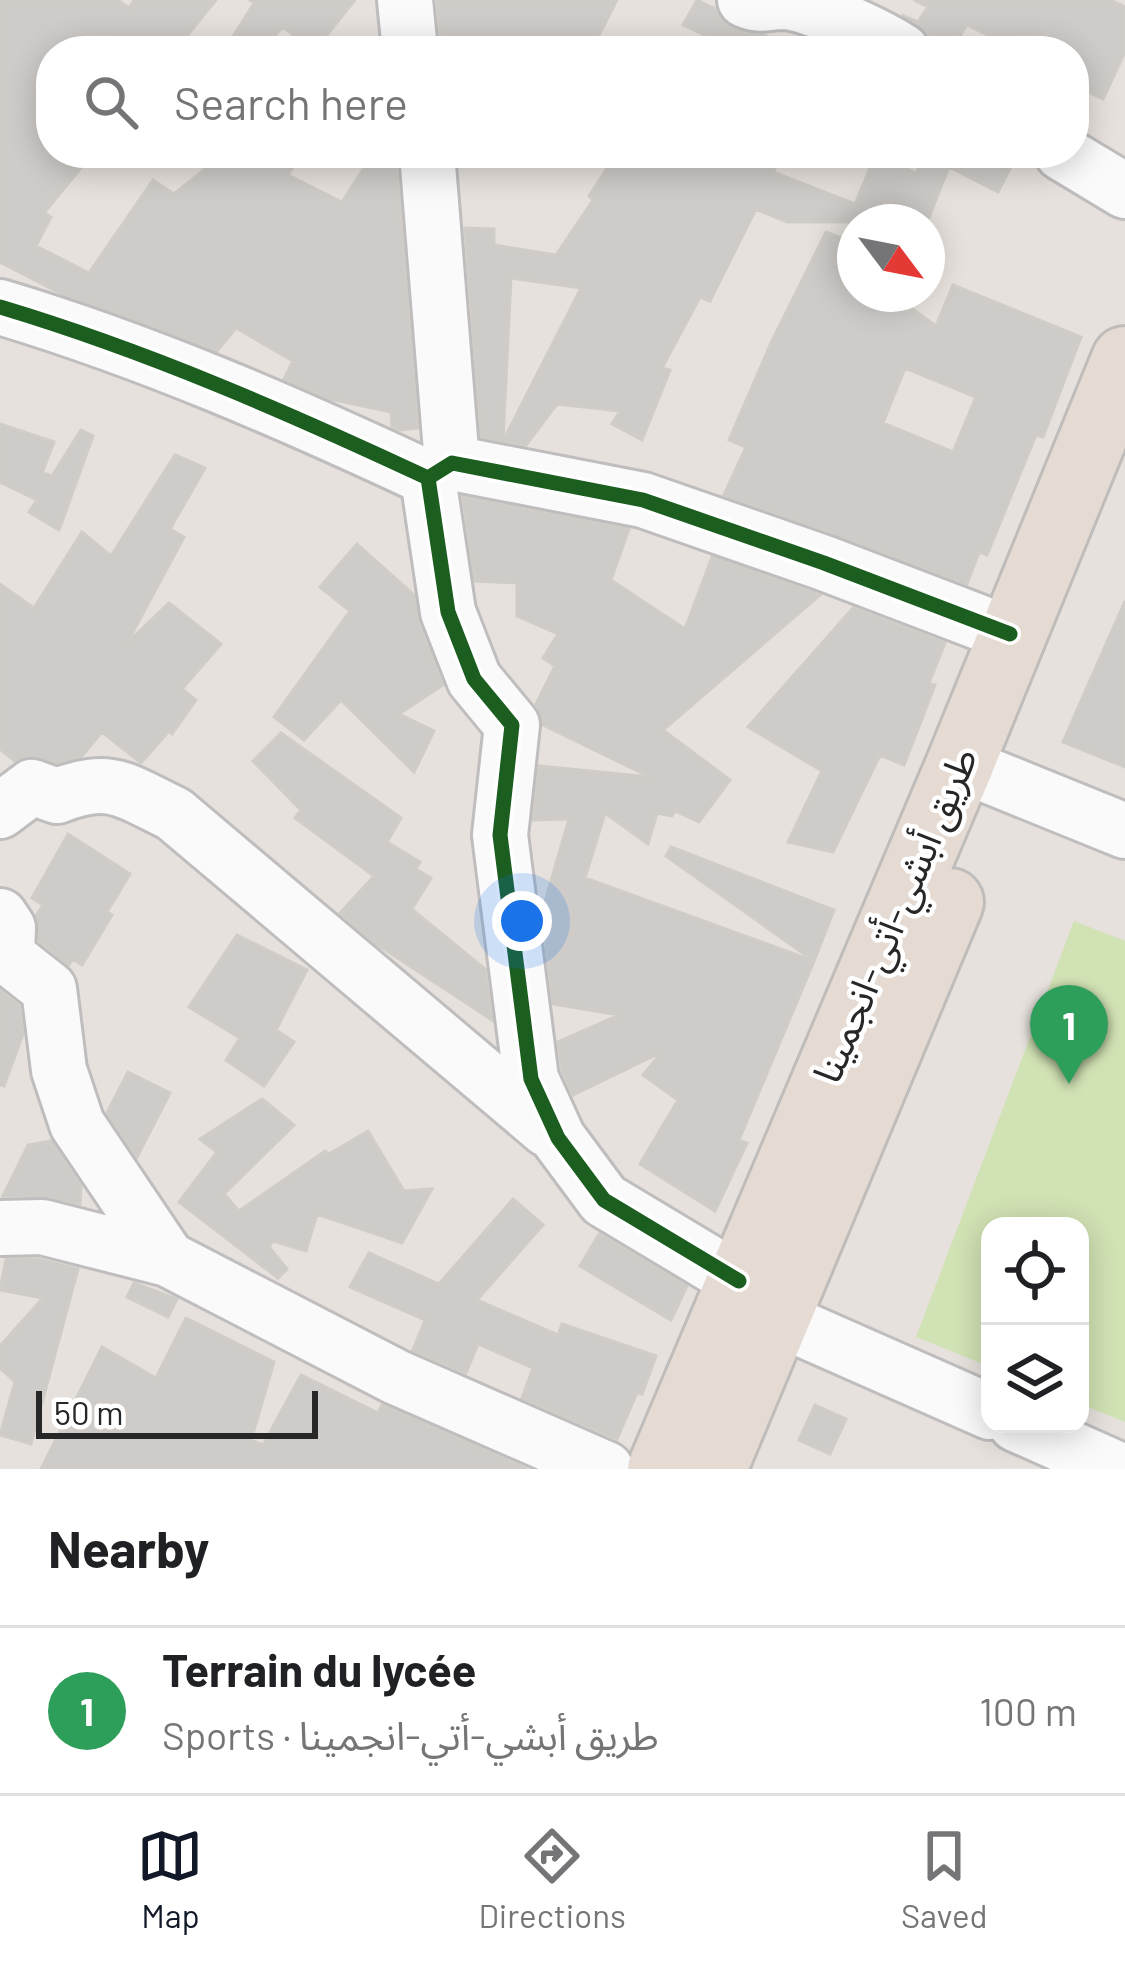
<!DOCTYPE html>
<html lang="en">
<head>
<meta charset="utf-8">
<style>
  :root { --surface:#fff; --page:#f6f6f6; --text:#202124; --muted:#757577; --line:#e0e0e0; --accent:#111827 }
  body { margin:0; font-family:Barlow,"Noto Sans Arabic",sans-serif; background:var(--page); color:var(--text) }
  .controls { position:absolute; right:36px; bottom:36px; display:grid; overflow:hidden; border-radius:24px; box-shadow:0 6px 30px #0003 }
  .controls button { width:108px; height:108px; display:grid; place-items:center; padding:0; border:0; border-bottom:3px solid var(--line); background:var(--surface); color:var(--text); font:60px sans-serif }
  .compass { position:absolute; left:837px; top:204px; width:108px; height:108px; border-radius:50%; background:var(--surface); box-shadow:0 6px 30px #0003; rotate:122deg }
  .scale { position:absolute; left:36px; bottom:30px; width:282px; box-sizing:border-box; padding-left:12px; border:6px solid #272727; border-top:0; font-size:33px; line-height:42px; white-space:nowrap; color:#272727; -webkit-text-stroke:9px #fff; paint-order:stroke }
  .you { position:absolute; left:522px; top:921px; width:42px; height:42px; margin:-30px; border:9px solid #fff; border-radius:50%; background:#1a73e8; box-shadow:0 0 0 18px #1a73e833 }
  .badge { display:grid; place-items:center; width:78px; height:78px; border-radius:50%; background:var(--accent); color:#fff; font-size:39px; font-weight:700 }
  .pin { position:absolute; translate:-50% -99px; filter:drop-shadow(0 3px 6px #0008) }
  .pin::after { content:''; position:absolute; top:63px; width:42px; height:36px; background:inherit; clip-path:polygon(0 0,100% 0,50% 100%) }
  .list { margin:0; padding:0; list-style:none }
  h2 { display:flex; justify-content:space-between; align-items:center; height:156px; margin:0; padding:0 48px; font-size:51px }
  h2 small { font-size:39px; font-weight:400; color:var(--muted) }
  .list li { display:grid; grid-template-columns:78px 1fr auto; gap:36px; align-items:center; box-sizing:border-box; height:168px; padding:0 48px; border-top:3px solid var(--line) }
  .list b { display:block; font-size:45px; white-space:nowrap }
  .list p { margin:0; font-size:39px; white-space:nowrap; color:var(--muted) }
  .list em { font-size:39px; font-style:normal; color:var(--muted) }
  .icon { flex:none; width:66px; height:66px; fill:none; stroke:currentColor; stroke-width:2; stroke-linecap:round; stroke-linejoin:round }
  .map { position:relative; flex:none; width:1125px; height:1469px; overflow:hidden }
  .search { position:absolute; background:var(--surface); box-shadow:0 6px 30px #0003; left:36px; right:36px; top:36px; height:132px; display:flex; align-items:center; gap:30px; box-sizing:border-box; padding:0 42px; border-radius:48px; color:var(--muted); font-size:45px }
  .sheet { height:324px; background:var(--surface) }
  nav { display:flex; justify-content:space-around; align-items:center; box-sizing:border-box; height:168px; border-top:3px solid var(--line); background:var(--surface); font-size:33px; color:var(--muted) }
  nav a { display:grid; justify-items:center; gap:6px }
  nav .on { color:var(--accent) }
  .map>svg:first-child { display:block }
</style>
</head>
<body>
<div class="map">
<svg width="1125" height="1469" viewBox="0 0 1125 1469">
  <rect width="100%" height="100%" fill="#e6e1dc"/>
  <path fill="#d1e2b4" d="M1074,921l51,20v481l-45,-18v-178h-90v141l-74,-30z"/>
  <path fill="#cecbc8" stroke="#d0cdc8" stroke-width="3" fill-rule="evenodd" d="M0,0h118l11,8 5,-8h82l-38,47 -29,-8 -9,12h-89v102h42l-49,60 7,4 -15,29 53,27 64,-93 21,14 51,-41h77l-14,22 54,27 31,-48 24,16 21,258 -18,2 -8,-3 -1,-15 -61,-13 -46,-20 9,-18 -57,-33 -19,23 -157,-58 -60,-31z
    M250,0h105l-41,51 -31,-24 -23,24h-36l30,-48z
    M437,0h180l-26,51 -150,-4z
    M697,0l18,9 7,12 12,8 30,6 17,10 -3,6h-38l-57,-26z
    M914,0h196l15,7v45l-22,47 -29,-14v-34h-53l-54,-26 -9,14 26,12h-51l-4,-16 -27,-20 16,7 10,-15z
    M617,153h166l-10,19 82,32 21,-50 40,19 10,-18 -4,-2h96l-20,39 -49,-25 -22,55h-140l-31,-13 -46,92 -10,-4 -38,71 8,2 -28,70 -30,-16 8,-13 -63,-7 -31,41 -45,-8 -16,-209 29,1v16l62,10 37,-55 -4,-4zM511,278l70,10 -78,153z
    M826,232l29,12v50h37l44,32 17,-41 128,52 -38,100 -7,-2 -49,120 -8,-3 -12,32 -243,-89 22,-48 -17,-7 42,-97zM905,368l71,29 -23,55 -70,-29z
    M0,424l54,18 -12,31 10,3 29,-46 12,6 -34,94 -30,-18 8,-12 -37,-18z
    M175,455l30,13 -35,61 14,8 -57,106 42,-40 52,41 -39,45 14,11 -24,34 -3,-3 -28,32 -39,-31 -20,24 -25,7 -29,-7 -13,5 -15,-12v-165l34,24 48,-76 29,24z
    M463,497l166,32 -18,51 74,49 27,-72 108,38 -157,135 67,50 -31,42 -24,-11 -3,5 -15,-3 -9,31 -43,-31 -20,65 229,83 -75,179 8,3 -32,68 -75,-47 38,-64 -35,-25 19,-23 -89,43 -11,-25 -4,-28 61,-27 -66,-11 -11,-92 27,-93 -36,1 6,-54 111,11 -107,-52 -7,-21 19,-38 -12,-8 15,-24 -41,-18v-33l-42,-2z
    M357,544l57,51 5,28 24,62 -44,29 35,17 -20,41 -73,-72 -37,40 -30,-23 76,-106 -30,-24z
    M1125,601v166l-62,-25z
    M853,608l92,35 -16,40 6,2 -31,80 -24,-10 -47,97 -45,-10 34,-71 -74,-44z
    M281,733l120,85 -14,24 33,20 -4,7 15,9 -21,34 4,-1 71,58 7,51 -117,-77 -35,-30 34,-37 -79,-58 6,-8 -48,-49z
    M68,834l62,40 -23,38 5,3 -30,50 -10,-6 -3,6 -30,-24 -3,-25 7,-11 -11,-7z
    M671,847l163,63 -20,51 -148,-105z
    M237,935l70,35 -31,60 18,12 -30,44 -38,-26 14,-22 -51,-31z
    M0,991l19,15 4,28 -19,52 -4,-1z
    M128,1072l42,21 -33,64 -30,-44z
    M262,1099l32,26 -70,69 15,17 86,-60 4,3 39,-23 36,60 28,-2 -30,54 -85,-29 -11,37 -33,-10 -4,6 18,22 -9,9 -99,-76 38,-50 -17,-13z
    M51,1141l30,45 -1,18 -38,-8h-39l25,-51z
    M513,1199l30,26 -66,75 81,35 4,-11 94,32 -14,38 -5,-1 -20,46 -95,-41 11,-30 -55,-24 -12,29 -53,-23 12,-30 -75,-33 19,-34 70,31z
    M599,1234l88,52 -16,34 -91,-54z
    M6,1259h32l40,10 -47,175 -31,-9 15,-53 -15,-14v-22l43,-48 -43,-8z
    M134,1283l43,16 -9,18 -41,-20z
    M186,1318l88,44 -23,78 12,5 38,-70 77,38 4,-8 145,64h-486l61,-122 54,31z
    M815,1405l31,14 -16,35 -31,-14z"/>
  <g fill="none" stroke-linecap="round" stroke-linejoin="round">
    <g stroke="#bfbdbd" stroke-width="60">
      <path id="minor" d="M405,0l5,51
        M745,0c16,7 22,2 38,2 27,1 96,34 119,49
        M427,153l25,310
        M1062,153l63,38
        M0,307c147,44 289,106 428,171l24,-15 191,37 181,63 186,71
        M428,478l20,134 26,67 38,46 -12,110 31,244 27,59 46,62 135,81
        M960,764l165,67
        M0,811l32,-24 25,9c54,-21 67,-6 117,18l373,315
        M0,916l8,12 -1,28 42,33 10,81 18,54 91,135
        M0,1228l42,-1 126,32 228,118 210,92
        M777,1318l213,94
        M1016,1424l101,45"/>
    </g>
    <g stroke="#bfbdbb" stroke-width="72">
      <path id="highway" d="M661,1469l299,-705 165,-404
        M713,1469l237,-567"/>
    </g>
    <use href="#minor" stroke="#fbfafa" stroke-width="54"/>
    <use href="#highway" stroke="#e6dbd3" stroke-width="66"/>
    <g stroke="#fff" stroke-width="22">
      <path id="cycleway" d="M0,307c147,44 289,106 428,171l24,-15 191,37 181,63 186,71
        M428,478l20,134 26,67 38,46 -12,110 31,244 27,59 46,62 135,81"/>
    </g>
    <use href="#cycleway" stroke="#1b5e20" stroke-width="15"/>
  </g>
  <g text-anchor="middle" stroke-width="9" stroke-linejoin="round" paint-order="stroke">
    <g font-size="39" fill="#272727" stroke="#fff">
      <text transform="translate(895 915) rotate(-67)" y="14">طريق أبشي-أتي-انجمينا</text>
    </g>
  </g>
</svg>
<div class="controls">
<button><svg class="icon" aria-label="locate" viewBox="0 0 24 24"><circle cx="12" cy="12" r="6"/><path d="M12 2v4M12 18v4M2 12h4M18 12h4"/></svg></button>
<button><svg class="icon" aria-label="layers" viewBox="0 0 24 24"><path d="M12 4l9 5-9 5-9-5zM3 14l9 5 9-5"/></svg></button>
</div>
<svg class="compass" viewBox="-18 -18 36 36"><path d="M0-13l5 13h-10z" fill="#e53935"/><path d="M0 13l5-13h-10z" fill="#757577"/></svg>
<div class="scale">50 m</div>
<div class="you"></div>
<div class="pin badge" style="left:1069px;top:1084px;background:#2e9e5b">1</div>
<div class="search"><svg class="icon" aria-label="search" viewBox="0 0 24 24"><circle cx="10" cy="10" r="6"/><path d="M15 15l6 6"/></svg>Search here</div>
</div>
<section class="sheet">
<h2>Nearby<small></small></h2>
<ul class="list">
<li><span class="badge" style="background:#2e9e5b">1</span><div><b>Terrain du lycée</b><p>Sports · طريق أبشي-أتي-انجمينا</p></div><em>100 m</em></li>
</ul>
</section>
<nav>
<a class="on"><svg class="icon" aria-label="map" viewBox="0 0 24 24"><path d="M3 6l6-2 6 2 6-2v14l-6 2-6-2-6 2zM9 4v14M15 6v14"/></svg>Map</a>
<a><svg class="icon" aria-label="directions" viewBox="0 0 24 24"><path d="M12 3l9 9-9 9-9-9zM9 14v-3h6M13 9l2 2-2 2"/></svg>Directions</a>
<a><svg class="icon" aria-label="saved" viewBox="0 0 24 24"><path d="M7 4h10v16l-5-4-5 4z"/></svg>Saved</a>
</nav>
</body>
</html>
